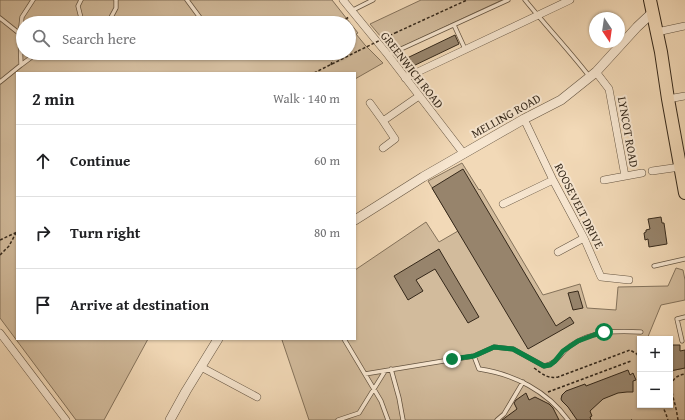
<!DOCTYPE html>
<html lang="en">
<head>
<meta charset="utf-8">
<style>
  :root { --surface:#fff; --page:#f6f6f6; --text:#202124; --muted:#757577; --line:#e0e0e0 }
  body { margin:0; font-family:"Gentium Book Plus",serif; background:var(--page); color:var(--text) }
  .controls { position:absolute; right:12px; bottom:12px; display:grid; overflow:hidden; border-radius:0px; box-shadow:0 1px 3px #0004 }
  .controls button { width:36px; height:36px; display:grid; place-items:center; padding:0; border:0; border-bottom:1px solid var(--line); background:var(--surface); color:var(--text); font:20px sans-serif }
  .compass { position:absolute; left:589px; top:12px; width:36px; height:36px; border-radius:50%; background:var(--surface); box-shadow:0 1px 3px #0004; rotate:167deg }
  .stop { position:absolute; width:12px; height:12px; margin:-9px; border:3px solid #0b8043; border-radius:50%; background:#fff }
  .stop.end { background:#0b8043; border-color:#fff; box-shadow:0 1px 4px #0008 }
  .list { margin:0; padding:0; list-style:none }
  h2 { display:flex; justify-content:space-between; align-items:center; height:52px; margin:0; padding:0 16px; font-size:17px }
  h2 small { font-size:13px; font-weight:400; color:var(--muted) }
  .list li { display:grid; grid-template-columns:26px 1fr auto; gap:12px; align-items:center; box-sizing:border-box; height:72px; padding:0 16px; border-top:1px solid var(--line) }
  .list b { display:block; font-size:15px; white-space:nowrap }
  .list em { font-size:13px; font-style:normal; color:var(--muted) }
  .icon { flex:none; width:22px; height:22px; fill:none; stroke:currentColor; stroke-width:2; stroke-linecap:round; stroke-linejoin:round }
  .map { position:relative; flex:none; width:685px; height:420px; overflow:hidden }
  .search { position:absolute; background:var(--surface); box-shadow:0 1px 3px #0004; left:16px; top:16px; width:340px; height:44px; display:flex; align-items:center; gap:10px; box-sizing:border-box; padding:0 14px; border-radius:22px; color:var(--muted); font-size:15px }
  .panel { position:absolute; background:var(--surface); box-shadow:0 1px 3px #0004; left:16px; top:72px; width:340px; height:268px; border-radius:0px }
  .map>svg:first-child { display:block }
</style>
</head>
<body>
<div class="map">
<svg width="685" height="420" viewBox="0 0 685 420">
  <rect width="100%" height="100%" fill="#f2d9b7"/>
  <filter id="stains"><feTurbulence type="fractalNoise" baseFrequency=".005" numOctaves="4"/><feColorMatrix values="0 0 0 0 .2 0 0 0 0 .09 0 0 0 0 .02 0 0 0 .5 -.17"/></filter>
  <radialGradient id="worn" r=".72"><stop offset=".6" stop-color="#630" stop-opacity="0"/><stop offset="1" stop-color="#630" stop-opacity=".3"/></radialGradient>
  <path fill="#d2bb9c" stroke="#84725b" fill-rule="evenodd" d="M0,0h332l26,33 -2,1 9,11 18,18 -28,16v-6h-338v266h131l-44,81h-28l-76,-102zM23,23h326v30h-326z
    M421,0h81l-109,51 -23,-27z
    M462,163l17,27 1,-1 63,106 37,-11 7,24 29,2 2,-23 50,-1 8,-18 7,2 2,10v20l-24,5 -14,34h-7v66h30v-34l15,-3v52h-376l-27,-80 2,-1h71v-69l71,-48 13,20 19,-11 -30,-50z"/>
  <path fill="#97846c" stroke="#35281a" d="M455,35l4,9 -50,24 -4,-9z
    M463,169l93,157 14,-9 4,6 -46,26 -96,-161z
    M661,217l1,6h2l3,21 -18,3 -1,-8 -3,1 -1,-7 2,-1v-2l4,-1 -2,-10z
    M439,249l40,68 -11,6 -33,-54 -19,11 7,11 -15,9 -14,-24z
    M578,291l5,17 -10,2 -5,-17z
    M672,345h8v6l5,-1v18l-15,3v-9z
    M628,370l2,5 3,-2 3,7 -3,1v11h-6l-9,1 -15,6 -13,12 2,5 -2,1 1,3h-14l-9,-13 -6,-6 -1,-2 1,-4 4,-4 19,-7 1,2z
    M526,393l3,7 6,-3 14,7 4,4 6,12h-57l15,-11 -3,-6 2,-3z"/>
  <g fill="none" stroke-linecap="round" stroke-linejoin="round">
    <g stroke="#645441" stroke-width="5">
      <path id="service" d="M33,0l-11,17 -2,17 1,31 16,-12
        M187,0l17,23
        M525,0c21,26 44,50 64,76
        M351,11l22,-11
        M0,18l20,16
        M81,18l6,5
        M75,23l6,-5 -3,-12 3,-6
        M106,23l3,-2 7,-13v-8
        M454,25l11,24
        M388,55l120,-55
        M0,82l21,-17
        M654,266l31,-7
        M344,339l37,62 7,19
        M682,341l-5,-22 8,-2
        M474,356l20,-9 19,2 31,17c14,-3 15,-12 26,-20 22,-16 46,-15 71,-14
        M391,369l8,29 4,22
        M365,374l109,-18 5,13c35,5 68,22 89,51
        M338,420l21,-7 26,-42
        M497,420l7,-6 19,-32"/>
    </g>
    <g stroke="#645441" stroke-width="8">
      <path id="minor" d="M343,0l45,55 76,99
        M657,32l28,-6
        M596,72l13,17 16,87
        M405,78l165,-78
        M668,99l17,-3
        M370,103l13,18
        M524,119l29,61 31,58 17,39 28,3
        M383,148l12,-9 -12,-18 36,-25
        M652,171l28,-4
        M604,180l38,-7
        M503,204l50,-24
        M558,252l26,-14
        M0,333l66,87
        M201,367l56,30"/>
    </g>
    <g stroke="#645441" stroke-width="10">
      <path id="tertiary" d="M355,220l68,-43 101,-58 37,-19 35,-28 41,-45 16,-15
        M170,420l16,-29 32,-52"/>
    </g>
    <g stroke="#35281a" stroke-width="14">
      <path id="trunk" d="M650,0l11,52 7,47 17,94"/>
    </g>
    <path stroke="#35281a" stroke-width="1.5" stroke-dasharray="3 2" stroke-linecap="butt" d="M345,23l-1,-3 5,-3
      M395,33l72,-33
      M331,65l3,-12
      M314,73l44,-22
      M0,240l17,-8
      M0,255l9,-9 7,-13
      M534,368c9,6 13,11 24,9l72,-27 7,4 3,6
      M548,392l83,-31
      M662,405l4,9 2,6
      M631,420h1
      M678,420c-1,-6 -2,-13 -4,-19 -3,-13 -6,-24 11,-27"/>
    <use href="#service" stroke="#f7e6d0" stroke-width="3.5"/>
    <use href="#minor" stroke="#f7e6d0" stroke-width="7"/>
    <use href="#tertiary" stroke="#f7e6d0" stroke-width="9"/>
    <use href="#trunk" stroke="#f2d9b7" stroke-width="12"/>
    <path stroke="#35281a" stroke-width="1.5" stroke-dasharray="3 2" stroke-linecap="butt" d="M358,51l37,-18"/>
  </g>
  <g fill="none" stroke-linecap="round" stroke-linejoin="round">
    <path stroke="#0b8043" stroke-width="5" d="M452,359l22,-3 20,-9 19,2 31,17 6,-1 5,-4 8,-10 15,-10 16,-6 10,-3"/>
  </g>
  <g text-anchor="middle" stroke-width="4" stroke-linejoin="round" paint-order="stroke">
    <g font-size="12" fill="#35281a" stroke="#f7e6d0">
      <text transform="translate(412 70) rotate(52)" y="4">GREENWICH ROAD</text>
      <text transform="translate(506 116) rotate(-29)" y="4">MELLING ROAD</text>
      <text transform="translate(628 132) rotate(80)" y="4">LYNCOT ROAD</text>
      <text transform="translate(579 206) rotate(63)" y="4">ROOSEVELT DRIVE</text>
    </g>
  </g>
  <rect width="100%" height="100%" filter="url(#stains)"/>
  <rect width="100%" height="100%" fill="url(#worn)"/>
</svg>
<div class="controls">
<button>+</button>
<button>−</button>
</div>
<svg class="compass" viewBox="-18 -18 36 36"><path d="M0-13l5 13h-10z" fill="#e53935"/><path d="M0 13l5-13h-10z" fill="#757577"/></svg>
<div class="stop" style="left:604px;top:332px"></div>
<div class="stop end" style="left:452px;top:359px"></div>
<div class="search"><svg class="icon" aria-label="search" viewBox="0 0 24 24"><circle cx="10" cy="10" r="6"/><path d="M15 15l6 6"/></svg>Search here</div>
<section class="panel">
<h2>2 min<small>Walk · 140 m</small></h2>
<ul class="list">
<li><svg class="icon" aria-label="ahead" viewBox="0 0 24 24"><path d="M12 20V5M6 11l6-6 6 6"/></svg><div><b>Continue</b></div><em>60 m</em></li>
<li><svg class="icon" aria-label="right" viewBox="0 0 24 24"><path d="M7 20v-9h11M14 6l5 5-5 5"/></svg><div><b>Turn right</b></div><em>80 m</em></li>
<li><svg class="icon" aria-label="arrive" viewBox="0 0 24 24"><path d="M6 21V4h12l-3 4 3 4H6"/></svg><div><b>Arrive at destination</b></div></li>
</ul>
</section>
</div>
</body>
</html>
